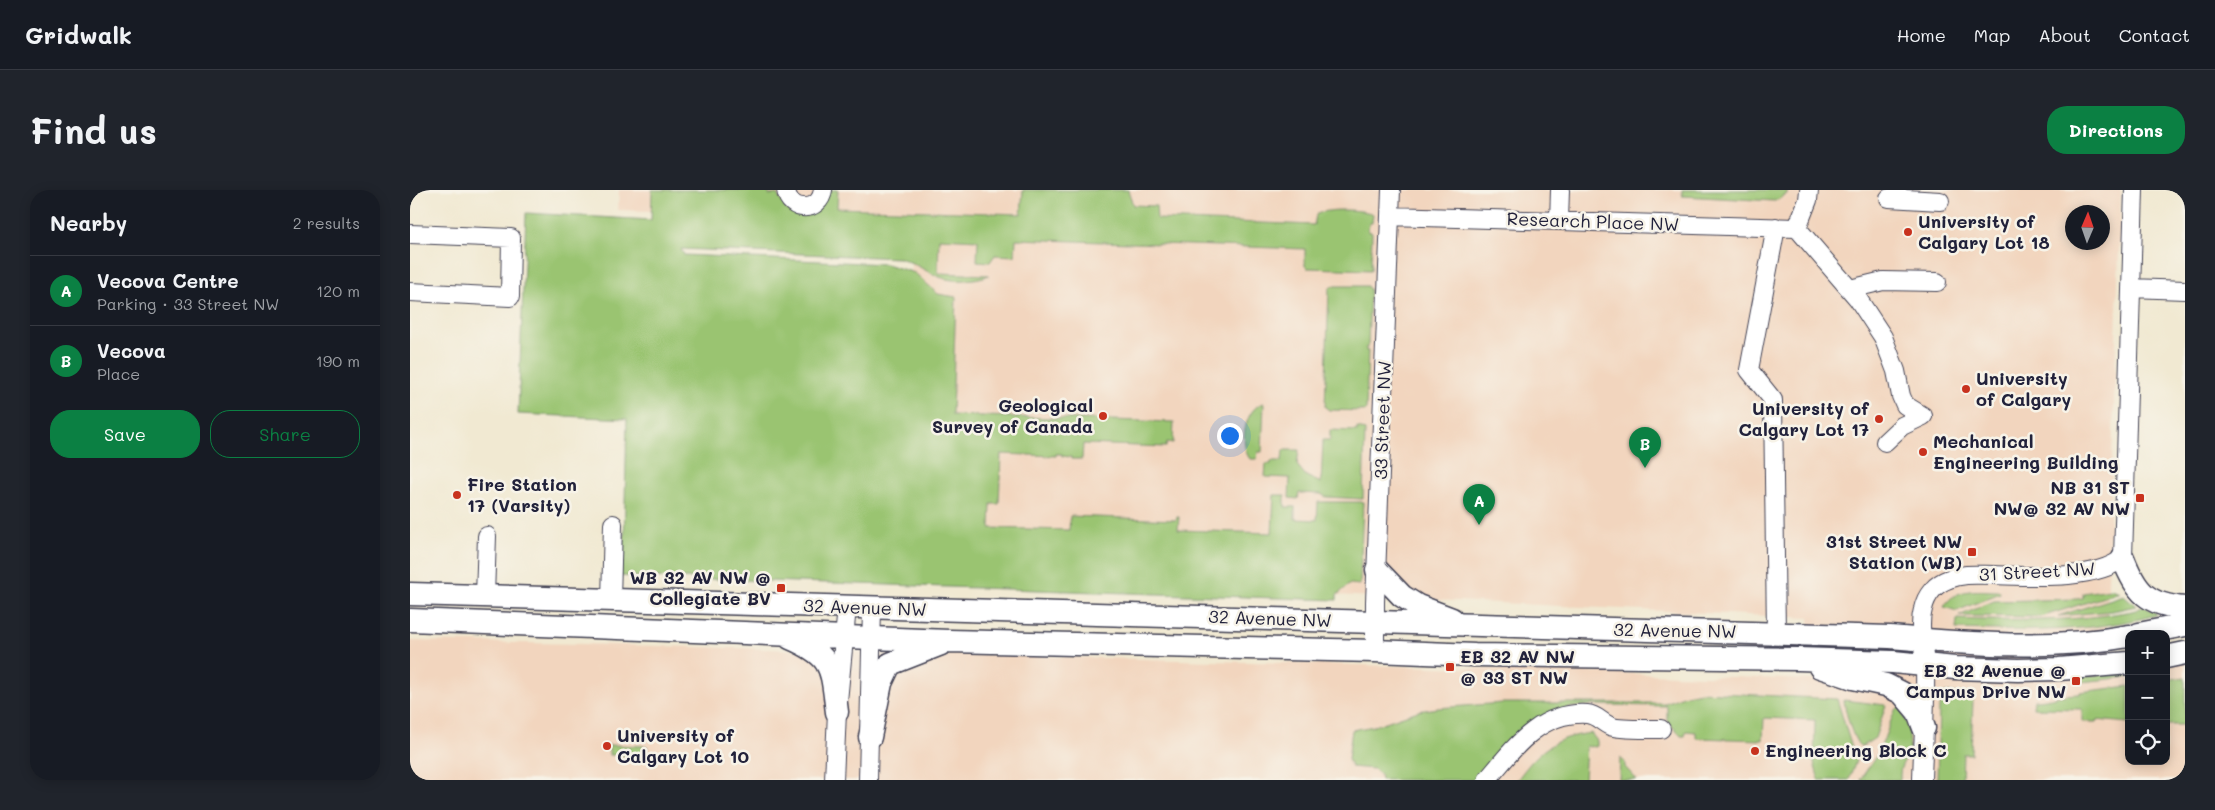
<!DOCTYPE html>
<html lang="en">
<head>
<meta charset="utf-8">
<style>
  :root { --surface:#171b24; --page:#20242c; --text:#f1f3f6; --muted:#9ea1a6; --line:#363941; --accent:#0b8043 }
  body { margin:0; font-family:Mali,sans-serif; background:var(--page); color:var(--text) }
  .controls { position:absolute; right:15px; bottom:15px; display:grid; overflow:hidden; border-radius:10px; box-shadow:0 2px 12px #0003 }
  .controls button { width:45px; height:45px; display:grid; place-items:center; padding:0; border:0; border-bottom:1px solid var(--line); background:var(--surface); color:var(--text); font:25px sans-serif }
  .compass { position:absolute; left:1655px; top:15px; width:45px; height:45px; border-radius:50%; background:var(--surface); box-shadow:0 2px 12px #0003; rotate:2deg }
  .you { position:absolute; left:819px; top:245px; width:18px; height:18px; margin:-12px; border:4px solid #fff; border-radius:50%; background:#1a73e8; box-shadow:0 0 0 8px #1a73e833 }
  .badge { display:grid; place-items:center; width:32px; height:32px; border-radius:50%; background:var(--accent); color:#fff; font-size:16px; font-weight:700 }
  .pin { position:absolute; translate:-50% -41px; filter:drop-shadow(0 1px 2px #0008) }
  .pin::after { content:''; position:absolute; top:26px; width:18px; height:15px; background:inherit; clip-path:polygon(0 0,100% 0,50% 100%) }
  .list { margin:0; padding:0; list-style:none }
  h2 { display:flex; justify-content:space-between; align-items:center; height:65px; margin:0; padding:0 20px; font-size:21px }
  h2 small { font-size:16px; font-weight:400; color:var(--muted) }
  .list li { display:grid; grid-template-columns:32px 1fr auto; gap:15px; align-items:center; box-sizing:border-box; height:70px; padding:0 20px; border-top:1px solid var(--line) }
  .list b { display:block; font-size:19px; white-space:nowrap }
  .list p { margin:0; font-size:16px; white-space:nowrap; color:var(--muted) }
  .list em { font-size:16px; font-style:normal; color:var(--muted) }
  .actions { display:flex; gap:10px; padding:15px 20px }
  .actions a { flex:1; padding:11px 0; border:1px solid var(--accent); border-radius:20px; text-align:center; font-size:18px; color:var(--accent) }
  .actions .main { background:var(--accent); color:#fff }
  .icon { flex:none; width:28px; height:28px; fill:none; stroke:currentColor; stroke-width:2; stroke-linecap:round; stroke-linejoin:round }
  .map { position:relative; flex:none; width:1775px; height:590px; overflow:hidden; border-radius:20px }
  header { display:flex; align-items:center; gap:30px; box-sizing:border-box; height:70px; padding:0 25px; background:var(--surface); border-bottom:1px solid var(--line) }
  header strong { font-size:24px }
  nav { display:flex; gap:28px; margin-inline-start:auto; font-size:18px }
  .intro { display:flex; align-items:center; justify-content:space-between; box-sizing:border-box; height:120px; padding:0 30px }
  h1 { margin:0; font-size:35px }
  .button { padding:12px 22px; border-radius:20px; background:var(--accent); color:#fff; font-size:18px; font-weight:700 }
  main { display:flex; gap:30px; padding:0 30px }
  aside { flex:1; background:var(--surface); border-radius:20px; box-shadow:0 2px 12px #0003 }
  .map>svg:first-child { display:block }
</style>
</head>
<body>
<header>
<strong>Gridwalk</strong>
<nav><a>Home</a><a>Map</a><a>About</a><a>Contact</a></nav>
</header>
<div class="intro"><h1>Find us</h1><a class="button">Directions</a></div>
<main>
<aside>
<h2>Nearby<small>2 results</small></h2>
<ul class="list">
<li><span class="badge">A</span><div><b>Vecova Centre</b><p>Parking · 33 Street NW</p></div><em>120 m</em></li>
<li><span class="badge">B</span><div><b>Vecova</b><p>Place</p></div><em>190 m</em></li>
</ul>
<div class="actions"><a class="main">Save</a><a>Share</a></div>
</aside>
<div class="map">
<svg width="1775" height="590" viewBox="0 0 1775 590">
  <rect width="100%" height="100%" fill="#f7f3e8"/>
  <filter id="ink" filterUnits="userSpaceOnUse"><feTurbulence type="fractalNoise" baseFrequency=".02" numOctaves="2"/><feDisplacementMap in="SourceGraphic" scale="10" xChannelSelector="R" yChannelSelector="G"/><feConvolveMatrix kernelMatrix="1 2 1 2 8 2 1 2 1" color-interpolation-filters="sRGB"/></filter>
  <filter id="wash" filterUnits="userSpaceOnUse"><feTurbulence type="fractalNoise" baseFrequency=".0096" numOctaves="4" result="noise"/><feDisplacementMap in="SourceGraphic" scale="20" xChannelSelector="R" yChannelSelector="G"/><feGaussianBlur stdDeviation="1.12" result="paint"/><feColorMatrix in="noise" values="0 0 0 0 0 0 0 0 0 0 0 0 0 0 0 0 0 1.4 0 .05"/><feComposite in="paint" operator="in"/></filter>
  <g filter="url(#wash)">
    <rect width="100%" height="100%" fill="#f1e9d2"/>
    <path fill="#f2d5be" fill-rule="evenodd" d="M209,0h1502l-16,484 24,-3v90h37v-96l19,-3v118h-1775v-139l174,3 924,25 305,11 -4,-62 -906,-44 9,-355 -294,-9zM1662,22h30v30h-30z"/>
    <path fill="#9ac471" stroke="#5e7356" d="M242,0h116l1,5 8,-1 9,15 12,6 29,-25h11l-1,18 184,6 2,-24h105l5,15 23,1 1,13 157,6 2,-10c7,-7 48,-6 57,-1l-1,9h-3l-1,8 4,1 -1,38 -64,-2 -2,-2v-17l-289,-10 -1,17 -20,-1 -5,7 -13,-1 1,-21 -39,-2 -1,35 51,2c-6,3 -15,4 -23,5 -30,3 -40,-13 -66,-22l-219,-9 3,6 202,9 29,9 23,21 18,3 -4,118 222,7 -1,21 -6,-1 -1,5 -83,-3 -1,15h-11v-2l-9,-1v-2h-6v2l-55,-2 -2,50h-8l-1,24 79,2 1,-14 106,4 1,-3h2l-1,13 94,3 2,-38h11v12h10v12l22,1 1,-18h45l-3,83 -10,-1 -13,11v5l-720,-24 1,-32h6l3,-125 -109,-5 8,-201 125,7z
      M1272,0h105v4l-12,7 -93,-5z
      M922,96h35l3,4 -2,57h-2v4h2l-2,59 -2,1 -35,-1 -4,-3 4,-118z
      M854,213l-2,49h-4l-1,7h-7c-11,-14 -6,-51 14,-56z
      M947,238l8,2 -2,69 -37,-2 -5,-3 -22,-1 -1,6 -9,-1 1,-20 -25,-1 1,-13h5v-3h11l1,-11h16l-2,15 9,11 15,7 2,-43h7v-10l27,1z
      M1700,399l10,3 -79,25 -82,-1 35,-15 83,-2 6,-1v-5z
      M1590,401v2l-43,18 -13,-4c11,-21 37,-16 56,-16z
      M1714,405l12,11 -23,5 -55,5z
      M1733,416l13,7v2c-65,18 -133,16 -200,14l1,-10c52,2 105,3 157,-5 9,-2 22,-2 29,-8z
      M1719,481v6l-48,5 -1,-5z
      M1775,487v48h-19v-45z
      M1719,496v37l-33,-3v2h-14v-13l-49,-1 1,-8c16,0 27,-6 46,-6v-2z
      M1291,502l136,7 19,62 -7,19h-30l-5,-17 1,-43 -51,-2 -1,22 -67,-2v-6l-10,-1 -1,5h-4l-14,-15v-15l-75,-1 -25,3 -87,72h-99l-1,-6 -6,-5 -23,-2 -3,-8 4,-29 22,-4 44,-15 20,-3 64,-5h163l21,-8z
      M1535,503h15v2h9v4h4l-2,55h-8l-1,26h-25l2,-73z
      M1434,510l42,5 -11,33 -14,9c-8,-6 -16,-36 -17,-47z
      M1490,517c6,11 13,34 8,47 -6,13 -8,10 -8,26h-40l19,-28 16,-42z
      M1181,543l6,8v6l-11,-1 -2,34h-67c22,-30 36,-42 74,-47z
      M199,555l38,1v10l-38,-1z
      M1210,568l5,4v5l12,13h-18z"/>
  </g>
  <g filter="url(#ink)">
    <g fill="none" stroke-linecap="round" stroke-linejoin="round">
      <g stroke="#414052" stroke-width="20">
        <path id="minor" d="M376,0c3,23 34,23 37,0
          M1479,8l51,3
          M980,26l407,12
          M1149,31l1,-31
          M1387,38l61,71 25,38 13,34 5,25 4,9 18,11
          M1387,38l11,-28 1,-10
          M0,44l101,4 -1,59 -100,-5
          M1721,98l54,2
          M1440,99l33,-8 54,1
          M1475,252l17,-16 21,-10
          M75,406l2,-60
          M201,410l2,-76
          M1366,444l-3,-234 -24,-30 27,-143
          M965,461v-49l16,-412
          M424,590l3,-68 10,-105
          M458,590l4,-172
          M1077,590c27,-32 53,-69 100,-66 10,1 14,8 23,12 8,4 40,3 51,3
          M1512,590c1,-38 4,-76 3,-114 -1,-18 -7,-40 -2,-57 3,-14 12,-25 26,-30 14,-6 30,-4 45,-4 36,1 100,6 129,-17l11,-368"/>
      </g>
      <g stroke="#414052" stroke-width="25">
        <path id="major" d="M1713,368c13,34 24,47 62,50
          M967,380l25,26 16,10 34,13
          M0,404l1480,43c80,7 160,13 239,-1
          M0,430l539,21 426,10 100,4 323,4 95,3 62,6 63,2 41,-1 70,-6
          M1729,444l46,-9
          M380,448c44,19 41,29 47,74
          M1756,467l19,-4
          M1410,477l33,11 33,7 16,8 16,19 6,16
          M460,547l11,-54 9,-19 51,-20"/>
      </g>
      <use href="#minor" stroke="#fff" stroke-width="18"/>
      <use href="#major" stroke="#fff" stroke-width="22"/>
    </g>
  </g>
  <g fill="#c8321e" stroke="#f7f3e8" stroke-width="2">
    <circle cx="1498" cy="42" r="5"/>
    <circle cx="1556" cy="199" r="5"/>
    <circle cx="693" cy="226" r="5"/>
    <circle cx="1469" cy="229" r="5"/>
    <circle cx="1513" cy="262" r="5"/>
    <circle cx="47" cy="305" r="5"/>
    <rect x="1725" y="303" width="10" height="10" rx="2.5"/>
    <rect x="1557" y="357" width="10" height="10" rx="2.5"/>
    <rect x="366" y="393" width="10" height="10" rx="2.5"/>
    <rect x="1035" y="472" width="10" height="10" rx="2.5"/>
    <rect x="1661" y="486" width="10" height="10" rx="2.5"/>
    <circle cx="197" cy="556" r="5"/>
    <circle cx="1345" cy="561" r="5"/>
  </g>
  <g text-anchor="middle" stroke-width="5" stroke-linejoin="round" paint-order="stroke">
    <g font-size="18" fill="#22223b" stroke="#f7f3e8">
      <text transform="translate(1183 32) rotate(2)" y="6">Research Place NW</text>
      <text transform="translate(973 230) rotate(-88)" y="6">33 Street NW</text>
      <text transform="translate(1627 382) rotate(-3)" y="6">31 Street NW</text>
      <text transform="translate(455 418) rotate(2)" y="6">32 Avenue NW</text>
      <text transform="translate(860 429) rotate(2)" y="6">32 Avenue NW</text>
      <text transform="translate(1265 441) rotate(1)" y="6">32 Avenue NW</text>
    </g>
    <g font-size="18" font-weight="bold" fill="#22223b" stroke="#f7f3e8" text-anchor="start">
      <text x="1508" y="38">University of<tspan x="1508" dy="21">Calgary Lot 18</tspan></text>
      <text x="1566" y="195">University<tspan x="1566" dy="21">of Calgary</tspan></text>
      <text x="683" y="222" text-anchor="end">Geological<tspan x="683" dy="21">Survey of Canada</tspan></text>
      <text x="1459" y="225" text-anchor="end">University of<tspan x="1459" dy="21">Calgary Lot 17</tspan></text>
      <text x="1523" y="258">Mechanical<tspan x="1523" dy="21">Engineering Building</tspan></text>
      <text x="57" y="301">Fire Station<tspan x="57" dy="21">17 (Varsity)</tspan></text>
      <text x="1720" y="304" text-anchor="end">NB 31 ST<tspan x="1720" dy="21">NW@ 32 AV NW</tspan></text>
      <text x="1552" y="358" text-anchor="end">31st Street NW<tspan x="1552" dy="21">Station (WB)</tspan></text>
      <text x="361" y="394" text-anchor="end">WB 32 AV NW @<tspan x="361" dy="21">Collegiate BV</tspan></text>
      <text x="1050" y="473">EB 32 AV NW<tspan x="1050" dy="21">@ 33 ST NW</tspan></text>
      <text x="1656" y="487" text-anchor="end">EB 32 Avenue @<tspan x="1656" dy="21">Campus Drive NW</tspan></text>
      <text x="207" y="552">University of<tspan x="207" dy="21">Calgary Lot 10</tspan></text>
      <text x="1355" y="567">Engineering Block C</text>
    </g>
  </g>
</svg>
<div class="controls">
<button>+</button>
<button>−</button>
<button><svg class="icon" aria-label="locate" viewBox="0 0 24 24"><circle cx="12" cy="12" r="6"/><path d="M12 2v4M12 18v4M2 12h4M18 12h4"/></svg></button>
</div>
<svg class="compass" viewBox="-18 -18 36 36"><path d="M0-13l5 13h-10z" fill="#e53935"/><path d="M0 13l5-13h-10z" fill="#9ea1a6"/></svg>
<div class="you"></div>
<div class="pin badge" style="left:1069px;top:335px">A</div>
<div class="pin badge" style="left:1235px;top:278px">B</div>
</div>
</main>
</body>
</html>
